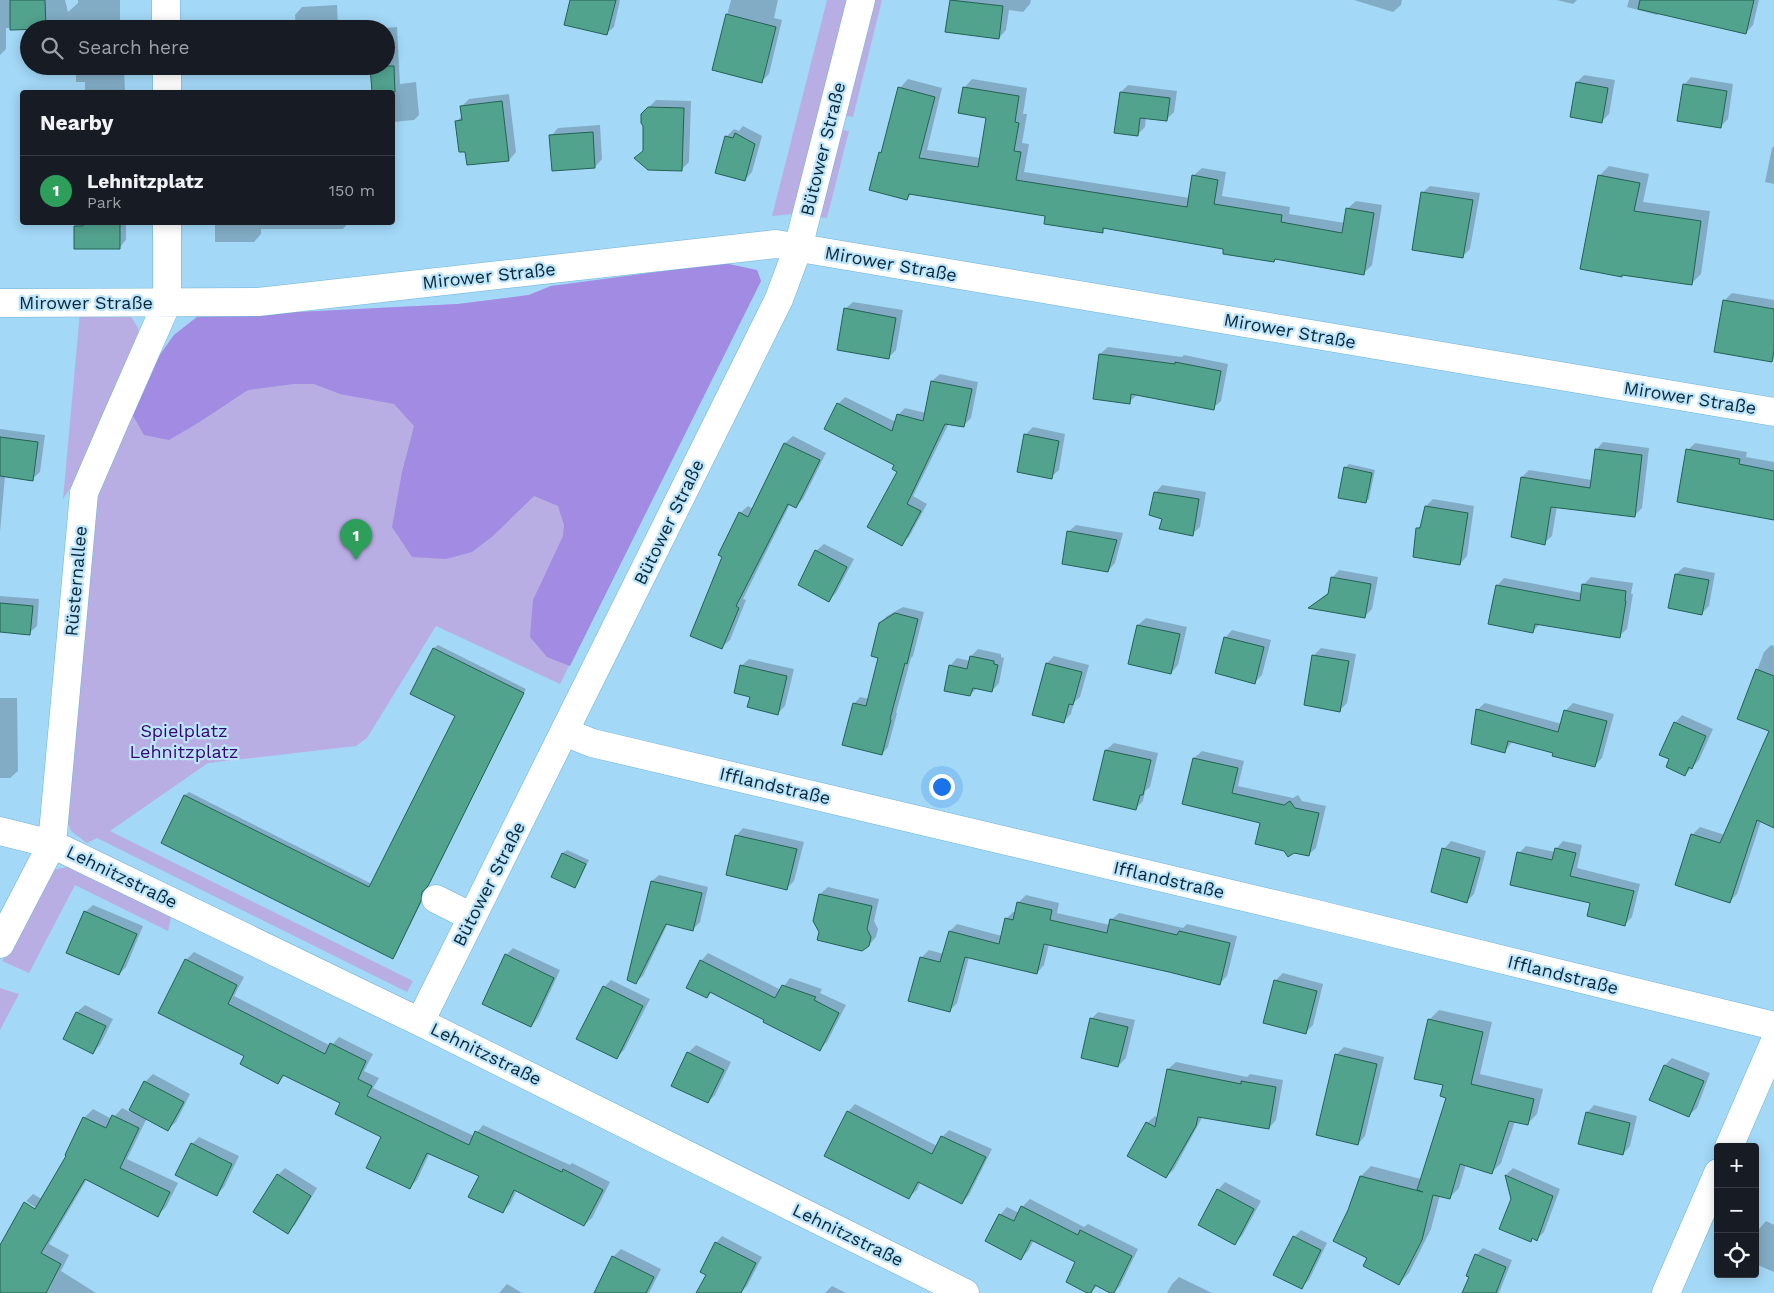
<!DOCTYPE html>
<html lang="en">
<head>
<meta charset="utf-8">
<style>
  :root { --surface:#171b24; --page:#20242c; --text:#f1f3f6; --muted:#9ea1a6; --line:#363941; --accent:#0f766e }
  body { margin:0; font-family:"Work Sans",sans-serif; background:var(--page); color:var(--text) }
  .controls { position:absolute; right:15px; bottom:15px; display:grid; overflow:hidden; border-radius:5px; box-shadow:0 2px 12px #0003 }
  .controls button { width:45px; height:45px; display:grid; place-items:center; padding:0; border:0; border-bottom:1px solid var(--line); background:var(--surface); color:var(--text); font:25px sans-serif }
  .you { position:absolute; left:941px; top:786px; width:18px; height:18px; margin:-12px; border:4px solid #fff; border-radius:50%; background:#1a73e8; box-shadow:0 0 0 8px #1a73e833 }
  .badge { display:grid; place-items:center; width:32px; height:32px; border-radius:50%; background:var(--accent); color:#fff; font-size:16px; font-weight:700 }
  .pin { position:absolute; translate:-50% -41px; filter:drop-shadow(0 1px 2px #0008) }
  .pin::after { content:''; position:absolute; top:26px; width:18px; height:15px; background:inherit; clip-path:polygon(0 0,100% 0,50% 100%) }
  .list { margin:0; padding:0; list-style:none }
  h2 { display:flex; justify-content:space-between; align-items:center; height:65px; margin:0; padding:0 20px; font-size:21px }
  h2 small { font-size:16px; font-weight:400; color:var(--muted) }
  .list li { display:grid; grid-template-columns:32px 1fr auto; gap:15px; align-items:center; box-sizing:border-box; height:70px; padding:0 20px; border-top:1px solid var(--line) }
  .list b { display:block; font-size:19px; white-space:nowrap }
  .list p { margin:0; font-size:16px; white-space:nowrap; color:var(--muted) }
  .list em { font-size:16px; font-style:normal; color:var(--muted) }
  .icon { flex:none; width:28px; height:28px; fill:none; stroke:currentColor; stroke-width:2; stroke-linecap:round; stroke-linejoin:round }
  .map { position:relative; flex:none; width:1774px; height:1293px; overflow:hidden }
  .search { position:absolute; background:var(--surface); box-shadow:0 2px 12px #0003; left:20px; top:20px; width:375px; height:55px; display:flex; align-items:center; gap:12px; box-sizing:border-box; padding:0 18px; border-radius:28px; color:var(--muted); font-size:19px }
  .panel { position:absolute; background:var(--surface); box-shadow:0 2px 12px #0003; left:20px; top:90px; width:375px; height:135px; border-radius:5px }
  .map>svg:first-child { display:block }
</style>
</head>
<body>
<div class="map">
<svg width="1774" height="1293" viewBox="0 0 1774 1293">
  <rect width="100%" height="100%" fill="#a3d8f7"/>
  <path fill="#b9aee4" d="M827,0h21l-55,214 -21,2z
    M871,0h11l-29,117 -11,-2z
    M838,129l11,2 -22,87 -10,-1z
    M757,270l4,11 -201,403 -124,-58 -69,112 -11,8 -148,17 -98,68 303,150 -6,11 -310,-154 -10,5 -16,-12 -6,-14 31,-323 61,-135 17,-24 23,-18 261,-13 71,-9 22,-9z
    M80,312l50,3 8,13 1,8 -63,143 -13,20z
    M72,866l100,46 -4,19 -93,-46 -46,88 -27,-12 46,-88 5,-3z
    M0,988l19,6 -19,36z"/>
  <path fill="#a18be3" d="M724,263l33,7 4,11 -191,385 -23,-9 -17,-20 3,-37 30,-64 1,-11 -6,-19 -24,-10 -41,40 -21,16 -26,7 -34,-2 -20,-30 10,-55 12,-46 -20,-22 -54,-10 -26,-10h-20l-46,6 -50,33 -29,17 -25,-5 -12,-21 25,-55 17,-24 23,-18 261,-13 71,-9 22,-9z"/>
  <path fill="#0003" d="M0,0h65l3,12 10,-9v-3h42v25h4v4h-55v-9l-8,8h-55v21l-6,6z
    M572,0h48l-6,27 -8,7z
    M731,0h47l-4,18 8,2 -13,54 -8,8 -48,-13z
    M951,0h80l-1,4 -7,8 -14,-2 -3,20 -7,8 -52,-7z
    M1354,0h48l-1,5 -8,7z
    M1557,0h20l-4,4z
    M1629,0h130l-6,25 -7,8 -86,-20 -3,2 -30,-8z
    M337,5l1,24h-42l-1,-14 7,-8z
    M397,27l3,57 16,-2 3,33 -5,5 -22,2v-30h-19l-1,-20h-11v-6h25v-37h-14z
    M76,66h48l1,26h-40v-10h-9z
    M1584,75l31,5 -6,34 -8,8 -30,-6 6,-34z
    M1691,77l42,7 -5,35 -7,7 -37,-41z
    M908,79l34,9 -15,62 54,8 6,-41 -23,-29 8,-9 55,9 -4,26h4l-5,29 7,1 -5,28 166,26 3,-22 9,-8 24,4 -4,24 68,11 -1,7 56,9 2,-14 9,-8 26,4 -10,60 -9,9 -86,-16 -3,3 -49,-13 -119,-20 -4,3 -56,-16 -134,-22 -5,6 -27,-46 3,-3 17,-62z
    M1128,85l49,6 -3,21 -8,8 -20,-3 -1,10 -7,7 -17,-42z
    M509,94l7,58 -7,8 -43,-10 -9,-29 5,-5 -1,-9 8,-8z
    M656,100l35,1 -2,61 -7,7 -38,-19v-25l-2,-11z
    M600,125l2,34 -7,8 -44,-31 7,-8z
    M743,126l19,10 -10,36 -7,8 -19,-43 8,-8 5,2z
    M1774,146v38l-9,-2 7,-34z
    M1609,166l40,8 -6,28 67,9 -9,63 -10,10 -68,-10 -2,2 -22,-100z
    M1430,186l50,7 -10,56 -7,7 -41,-63z
    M77,222h49v18l-7,8 -44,-22z
    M215,222h134l-6,7h-82v5l-7,8h-39z
    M1732,293l42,7v58l-2,3 -48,-60z
    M853,302l50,8 -7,40 -7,7 -44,-48z
    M1108,347l74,10 2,-2 44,9 -7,37 -8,7 -76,-13 -8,7 -29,-48z
    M940,374l38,8 -7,36 -8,8 -14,-3 -36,73 14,8 -18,33 -8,7 -2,-73 -3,-6 -58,-61 7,-7 51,25 2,-7 7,-7 21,5 6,-32z
    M1033,427l32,7 -6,36 -8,7 -26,-42z
    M0,429l45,6 -5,37 -8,7 -27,-3 -5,56z
    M793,436l33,17 -23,46 -7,8 -6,-3 -47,95 3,1 -16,40 -8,7 18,-134 8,-7 5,3 32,-66z
    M1603,442l46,6 -7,60 -8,8 -77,-10 -5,30 -8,7 -22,-66 7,-7 63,10 4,-30z
    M1695,443l52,9 -1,5 28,5v57l-86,-69z
    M1349,464l26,6 -6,29 -4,3 -20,-34z
    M1162,485l44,7 -6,35 -8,7 -29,-16 -8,-25z
    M1433,499l41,7 -7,50 -7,8 -43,-35 6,-6 3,-17z
    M1076,525l47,8 -8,30 -7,8 -40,-39z
    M824,544l30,15 -18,34 -7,7 -13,-49z
    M1684,567l31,6 -6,33 -7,7 -26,-39z
    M1339,570l39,7 -6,32 -7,7 -55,-9 19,-15 3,-14z
    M1591,577l42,6 -2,11h2l-6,35 -8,7 -78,-13 -8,8 -36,-45 7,-8 78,15 2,-9z
    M0,596l39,3 -2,27 -8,7 -29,-2z
    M903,607l21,5 -11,44 -2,2 -15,55h1l-9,34 -6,7 -28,-50 6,-7 9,2 10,-42 1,-34 7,-7z
    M1146,618l41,9 -9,38 -7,8 -41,-10 8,-38z
    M1232,630l39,10 -9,35 -7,7 -30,-44z
    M438,645l88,44 -95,192 -6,7 -1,9 -28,57 -3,3 -231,-115 23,-47 4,-3 183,92 85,-168 -45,-22 22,-46z
    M1771,645l3,1v177l-13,-2 -24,73 -7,7 -38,-66 8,-8 25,8 45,-105 -31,-12 25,-66z
    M1321,648l35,6 -9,49 -7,7 -26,-55z
    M978,649l23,5v3l3,1 -5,25 -7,8 -15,-3 -7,7 -20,-29 7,-8 13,3 1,-5z
    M1054,656l35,9 -9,32 -6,5 -3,12 -7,7 -31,-7 14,-51z
    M749,659l45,10 -9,37 -7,7 -27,-17 -10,-30z
    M0,698h17l1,73 -8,7h-10z
    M1485,703l77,21 4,-14 7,-7 41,11 -12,44 -8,8 -40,-14 -41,-11 -8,10 -28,-41z
    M1682,715l31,14 -14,31 -14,15 -14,-16 4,-36z
    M1114,743l44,10 -8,34 -5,4 -2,10 -8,8 -40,-10 11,-49z
    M1202,751l42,10 -6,25 55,12 5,-3 4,6 24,5 -10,42 -8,7 -47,-33 -78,-18 11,-46z
    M743,828l61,14 -10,39 -7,7 -51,-52z
    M1451,841l35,10 -12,43 -7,7 -23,-52z
    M1563,841l19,4 -5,23 63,16 -8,33 -7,7 -106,-71 7,-7 29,6 1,-3z
    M567,850l22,10 -11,23 -4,4 -22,-11 11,-23z
    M659,875l49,12 -8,35 -7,7 -25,-6 -25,53 -7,6 -7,-2 23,-99z
    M828,887l51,12 -5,22 4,8 -2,8 -7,8 -49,-14 -6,-10 6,-27z
    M1026,895l33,8 -2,10 53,12 1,-5 8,-7 64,15 4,-4 50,12 -10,40 -8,8 -170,-40 -5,21 -7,8 -68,-16 -12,46 -7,7 -29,-52 8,-8 15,4 6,-23 7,-7 45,12 4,-17 7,-7h3l2,-9z
    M93,905l50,21 -17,41 -7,7 -34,-62z
    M513,948l47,22 -22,48 -7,8 -25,-71z
    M194,952l50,25 -10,19 97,50 8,-9 34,17 -9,17 15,7 -6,10 101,48 9,-11 87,40 2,-2 38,19 -18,36 -8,7 -67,-35 -7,14 -7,7 -23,-36 -50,-23 -13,28 -7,7 -28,-51 -40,-33 -57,-28 -7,7 -32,-27 -86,-43 26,-52z
    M708,953l73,37 9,-12 32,11 -2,4 26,12 -19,37 -7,7 -108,-57 -5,5 -6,-36z
    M1283,973l40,11 -10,41 -8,8 -30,-52z
    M611,980l39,19 -26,51 -8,8 -12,-71z
    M85,1005l28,14 -13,26 -7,8 -28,-14 12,-27z
    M1439,1010l53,12 -12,52 63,15 -6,25 -10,10 -12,-3 -14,42 -10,10 -25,-9 -7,24 -10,10 -9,-3 -9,34 -22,44 -10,10 -30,-26 -20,-46 12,-35 10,-10 50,13 26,-82 -18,-77z
    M1098,1012l37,8 -9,38 -8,8 -27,-47z
    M696,1045l35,17 -16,33 -7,7 -35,-17 15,-32z
    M1344,1047l40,10 -19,79 -7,8 -22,-89z
    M1672,1058l38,15 -13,35 -8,7 -38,-15 14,-35z
    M1176,1062l71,15 3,-3 33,6 -7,40 -7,8 -66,-12 -29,53 -8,8 -19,-54 8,-7 3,2 10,-49z
    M153,1074l37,20 -14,28 -8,7 -21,-11 -20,41 51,24 -12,24 -8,8 -71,-36 -38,65 20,11 -8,16 35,22h-96v-49l4,-3 21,-39 15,11 1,-2 -15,-10 7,-7 9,5 26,-44 16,-37 9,-9 19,10 10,-11 8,4 15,-30z
    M855,1104l82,42 5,-9 7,-7 43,19 -23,46 -7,8 -41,-22 -4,9 -8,7 -61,-85z
    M1594,1105l43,11 -7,30 -7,8 -36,-41z
    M199,1137l40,19 -15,31 -7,7 -25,-50z
    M285,1168l32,20 -22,37 -8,7 -9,-57z
    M1513,1168l47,21 -16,43 -7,7 -4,-1 -3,2 -17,-41 -7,-24z
    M1225,1182l36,19 -19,35 -8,8 -16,-54z
    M1030,1199l54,28 4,-3 50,25 -18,37 -7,7 -15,-8 -8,8 -13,-32 -43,-21 -6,11 -7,7 -21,-43 7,-8 12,6 3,-6z
    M1766,1221l8,4v47l-19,-8v-27l4,-8z
    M1301,1230l26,13 -18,37 -8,8 -7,-51z
    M722,1236l40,21 -15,29 -6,6 -43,1 9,-19 -6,-3 15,-28z
    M1483,1248l29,12 -13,33h-30l1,-16 6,-22z
    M621,1249l40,20 -12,24h-54l18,-36z
    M1179,1277l33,16h-45l5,-9z
    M507,1284l15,9h-23z
    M832,1286l14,7h-21z"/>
  <path fill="#52a38e" stroke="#236253" d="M10,0h35l1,29 -36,1z
    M570,0h46l-9,35 -43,-10z
    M950,0l53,6 -4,33 -54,-7z
    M1640,0h114l-8,34 -108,-25z
    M726,14l50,13 -14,56 -50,-13z
    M370,66h24l1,26h-23z
    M1576,82l32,6 -6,35 -32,-6z
    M1683,84l44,7 -6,37 -44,-7z
    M898,87l37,10 -16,61 59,9 8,-49 -28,-5 5,-26 56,9 -4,26 4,1 -5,28 7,1 -5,28 171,27 5,-32 26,5 -4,24 68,11 -1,7 61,11 4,-25 28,5 -10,62 -89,-16 -1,3 -51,-8v-5l-120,-21v5l-59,-9 1,-8 -136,-22 -2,6 -38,-10 10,-38 2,1z
    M1120,92l50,6 -3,23 -27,-3 -2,18 -24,-3z
    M502,101l7,60 -42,4 -2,-13h-6l-4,-31 7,-1 -2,-14z
    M648,107l36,1 -2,63 -34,-1 -14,-12 9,-7v-25l-2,-3v-9z
    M593,132l2,36 -43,3 -3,-36z
    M735,133l20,11 -10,37 -30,-8 10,-37 8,2z
    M1598,175l42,8 -6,28 67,10 -9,64 -70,-10v2l-42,-8z
    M1421,192l52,8 -10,58 -51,-8z
    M83,222h37v27h-46v-23h9z
    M1723,300l51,9v41l-2,12 -58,-10z
    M844,308l52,10 -7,41 -52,-9z
    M1099,354l76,10v-2l46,9 -7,39 -83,-16 -1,10 -37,-5z
    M931,381l41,8 -8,38 -19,-3 -38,80 14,7 -19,35 -35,-19 30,-55 -5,-3 2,-4 -70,-36 13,-26 55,28 5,-17 26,7z
    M1024,434l35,7 -7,38 -35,-7z
    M0,437l38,5 -5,39 -33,-5z
    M784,443l36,17 -24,48 -8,-4 -52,102 3,2 -17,41 -32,-13 32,-79 -4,-2 21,-43 9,5z
    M1595,449l47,6 -7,62 -84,-10 -6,38 -34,-8 10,-60 69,11z
    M1686,449l54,10 -1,5 35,7v49l-97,-18z
    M1344,467l28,6 -6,30 -28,-5z
    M1154,492l45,7 -6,37 -34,-7 3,-10 -13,-4z
    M1425,506l43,7 -8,52 -47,-8 3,-29h4z
    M1067,531l50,9 -9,32 -46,-8z
    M815,550l32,17 -18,35 -31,-17z
    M1675,574l34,6 -7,35 -34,-7z
    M1331,577l40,7 -6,34 -57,-10 20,-14z
    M1582,584l44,7 -1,10h1l-6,37 -85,-14 -2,9 -45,-9 8,-39 84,16z
    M0,603l33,3 -3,29 -30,-3z
    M895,613l23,6 -11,45 -2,-1 -15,56 1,1 -9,35 -40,-10 11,-42 13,3 12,-48 -7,-2 8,-33z
    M1137,625l43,9 -9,40 -43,-10z
    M1224,637l40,10 -9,37 -40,-11z
    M433,648l91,45 -96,193 -6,6 -1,9 -28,58 -232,-116 23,-48 185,92 86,-171 -45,-22z
    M1312,655l37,6 -9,51 -36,-7z
    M970,656l24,5v3l4,1 -6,27 -19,-4 -3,8 -26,-5 5,-26 18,4z
    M1046,663l36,9 -9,33 -4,-1 -5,19 -32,-8z
    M740,665l47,11 -9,39 -31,-8 3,-10 -16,-4z
    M1756,669l18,7v152l-17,-8 -27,83 -55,-18 16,-51 29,9 49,-112 -32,-12z
    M1476,709l82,23 6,-22 43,11 -12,46 -43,-11 1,-3 -45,-12 -3,12 -34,-9z
    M1674,722l32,14 -14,33 -3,-2 -4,9 -19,-9 3,-8 -10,-4z
    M1105,750l46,10 -8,35h-3l-4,15 -43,-10z
    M1193,758l45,10 -6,25 52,12 6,-4 5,7 24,5 -10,43 -15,-3 -6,4 -4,-6 -29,-7 5,-21 -78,-19z
    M735,835l62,14 -10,41 -61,-15z
    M1442,848l38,10 -13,45 -36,-11z
    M1555,848l21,5 -6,23 64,15 -9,35 -38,-10 3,-13 -80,-18 7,-33 35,8z
    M562,853l24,11 -11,24 -24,-11z
    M651,881l51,12 -9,38 -27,-7 -30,60 -9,-4z
    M819,894l53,12 -5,23 4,8 -2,9 -7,5 -45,-11 2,-8 -6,-11z
    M1017,902l35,8 -2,10 57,13 3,-14 67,16 2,-4 51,12 -10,42 -51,-13 -125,-28 -7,30 -72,-17 -15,55 -42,-11 12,-44 20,5 9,-31 50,13 6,-26 8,2z
    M84,911l53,23 -18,41 -53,-22z
    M505,954l49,24 -23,49 -49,-23z
    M185,959l52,26 -9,19 97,50 5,-11 36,18 -8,18 14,7 -5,10 102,49 6,-14 87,41 1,-3 40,21 -19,36 -70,-36 -11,23 -35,-16 11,-21 -52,-23 -17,36 -44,-21 15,-31 -46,-23 5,-11 -57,-28 -5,9 -38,-20 4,-8 -86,-43z
    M700,960l75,38 7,-13 34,12 -2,3 25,13 -19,38 -57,-29 1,-2 -54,-28 -3,6 -21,-10z
    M1274,980l43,11 -11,43 -43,-11z
    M603,986l40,20 -26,53 -41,-20z
    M76,1012l30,14 -13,28 -30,-15z
    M1090,1018l38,9 -10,40 -37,-9z
    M1428,1019l55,13 -12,52 63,15 -6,26 -19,-4 -17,53 -32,-10 -10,35 -17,-4 -11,45 -23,45 -36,-19 4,-8 -34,-17 15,-31 12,-34 63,16 -6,-2 29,-92 -6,-2 3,-11 -29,-6z
    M687,1052l37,18 -16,33 -37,-17z
    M1335,1054l42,10 -19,81 -42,-10z
    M1664,1065l40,16 -15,36 -40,-17z
    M1167,1069l74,15v-3l35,6 -7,42 -71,-12 -2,9 -30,52 -39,-22 19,-34 9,5z
    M144,1081l40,21 -16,29 -39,-21z
    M847,1111l85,43 9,-18 45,21 -24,47 -44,-22 -9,17 -85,-43z
    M1586,1112l44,11 -7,32 -45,-11z
    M112,1115l27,13 -19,40 50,24 -12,25 -73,-38 -44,74 20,11 -15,29h-46v-48l24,-43 11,7 31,-53 -1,-1 18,-38 23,11z
    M191,1143l41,21 -15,32 -42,-21z
    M277,1174l34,22 -23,38 -35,-22z
    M1505,1175l48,21 -16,45 -5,-3 -1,4 -32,-13 12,-30z
    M1217,1189l37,20 -19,36 -37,-20z
    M1021,1206l57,29 2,-5 52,26 -18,37h-4l-15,-8 -4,8h-4l-21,-11 9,-20 -44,-22 -10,20 -36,-19 14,-27 15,7z
    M1293,1236l28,14 -19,39 -29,-14z
    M715,1242l41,21 -15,30h-45l10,-18 -6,-3z
    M1475,1254l31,13 -10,26h-34l7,-16 -3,-1z
    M612,1256l42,21 -8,16h-52z"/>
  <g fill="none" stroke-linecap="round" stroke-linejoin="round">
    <g stroke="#6eb2d7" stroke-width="29">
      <path id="minor" d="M166,0v29
        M167,66v26
        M0,303l258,-1 518,-58 998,168
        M565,732l27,11 720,170 462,113
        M0,831l52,13 368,178 545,271
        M436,899l36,18
        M0,944l52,-100 32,-351 31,-72 52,-118v-81
        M420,1022l359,-723 19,-51 63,-248
        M1729,1147l45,-104
        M1666,1293l52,-120"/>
    </g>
    <use href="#minor" stroke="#fff" stroke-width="28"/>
  </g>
  <g text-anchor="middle" stroke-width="4.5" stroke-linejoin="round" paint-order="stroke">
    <g font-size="18" fill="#0a2736" stroke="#bce4fb">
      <text transform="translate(823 149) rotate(-76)" y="6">Bütower Straße</text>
      <text transform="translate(891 264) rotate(10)" y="6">Mirower Straße</text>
      <text transform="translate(489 276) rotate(-6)" y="6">Mirower Straße</text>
      <text x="86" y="309">Mirower Straße</text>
      <text transform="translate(1290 331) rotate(10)" y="6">Mirower Straße</text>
      <text transform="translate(1690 398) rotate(9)" y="6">Mirower Straße</text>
      <text transform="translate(669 522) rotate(-64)" y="6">Bütower Straße</text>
      <text transform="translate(76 581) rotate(-85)" y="6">Rüsternallee</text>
      <text transform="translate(775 786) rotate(13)" y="6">Ifflandstraße</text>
      <text transform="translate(122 877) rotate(26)" y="6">Lehnitzstraße</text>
      <text transform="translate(1169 880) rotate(13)" y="6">Ifflandstraße</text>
      <text transform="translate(489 884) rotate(-63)" y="6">Bütower Straße</text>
      <text transform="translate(1563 975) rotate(14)" y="6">Ifflandstraße</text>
      <text transform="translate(486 1054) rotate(26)" y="6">Lehnitzstraße</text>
      <text transform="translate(848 1235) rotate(26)" y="6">Lehnitzstraße</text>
    </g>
    <g font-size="18" fill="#370572" stroke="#bce4fb">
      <text x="184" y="737">Spielplatz<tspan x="184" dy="21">Lehnitzplatz</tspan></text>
    </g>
  </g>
</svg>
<div class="controls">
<button>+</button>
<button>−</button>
<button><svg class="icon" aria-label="locate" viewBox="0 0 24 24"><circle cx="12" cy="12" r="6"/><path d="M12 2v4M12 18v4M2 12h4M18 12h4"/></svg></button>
</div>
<div class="you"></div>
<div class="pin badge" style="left:356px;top:560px;background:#2e9e5b">1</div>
<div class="search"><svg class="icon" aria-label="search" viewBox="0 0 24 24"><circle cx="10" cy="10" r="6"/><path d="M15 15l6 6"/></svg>Search here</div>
<section class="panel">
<h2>Nearby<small></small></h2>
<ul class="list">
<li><span class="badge" style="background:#2e9e5b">1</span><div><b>Lehnitzplatz</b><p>Park</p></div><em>150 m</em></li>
</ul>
</section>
</div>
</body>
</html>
